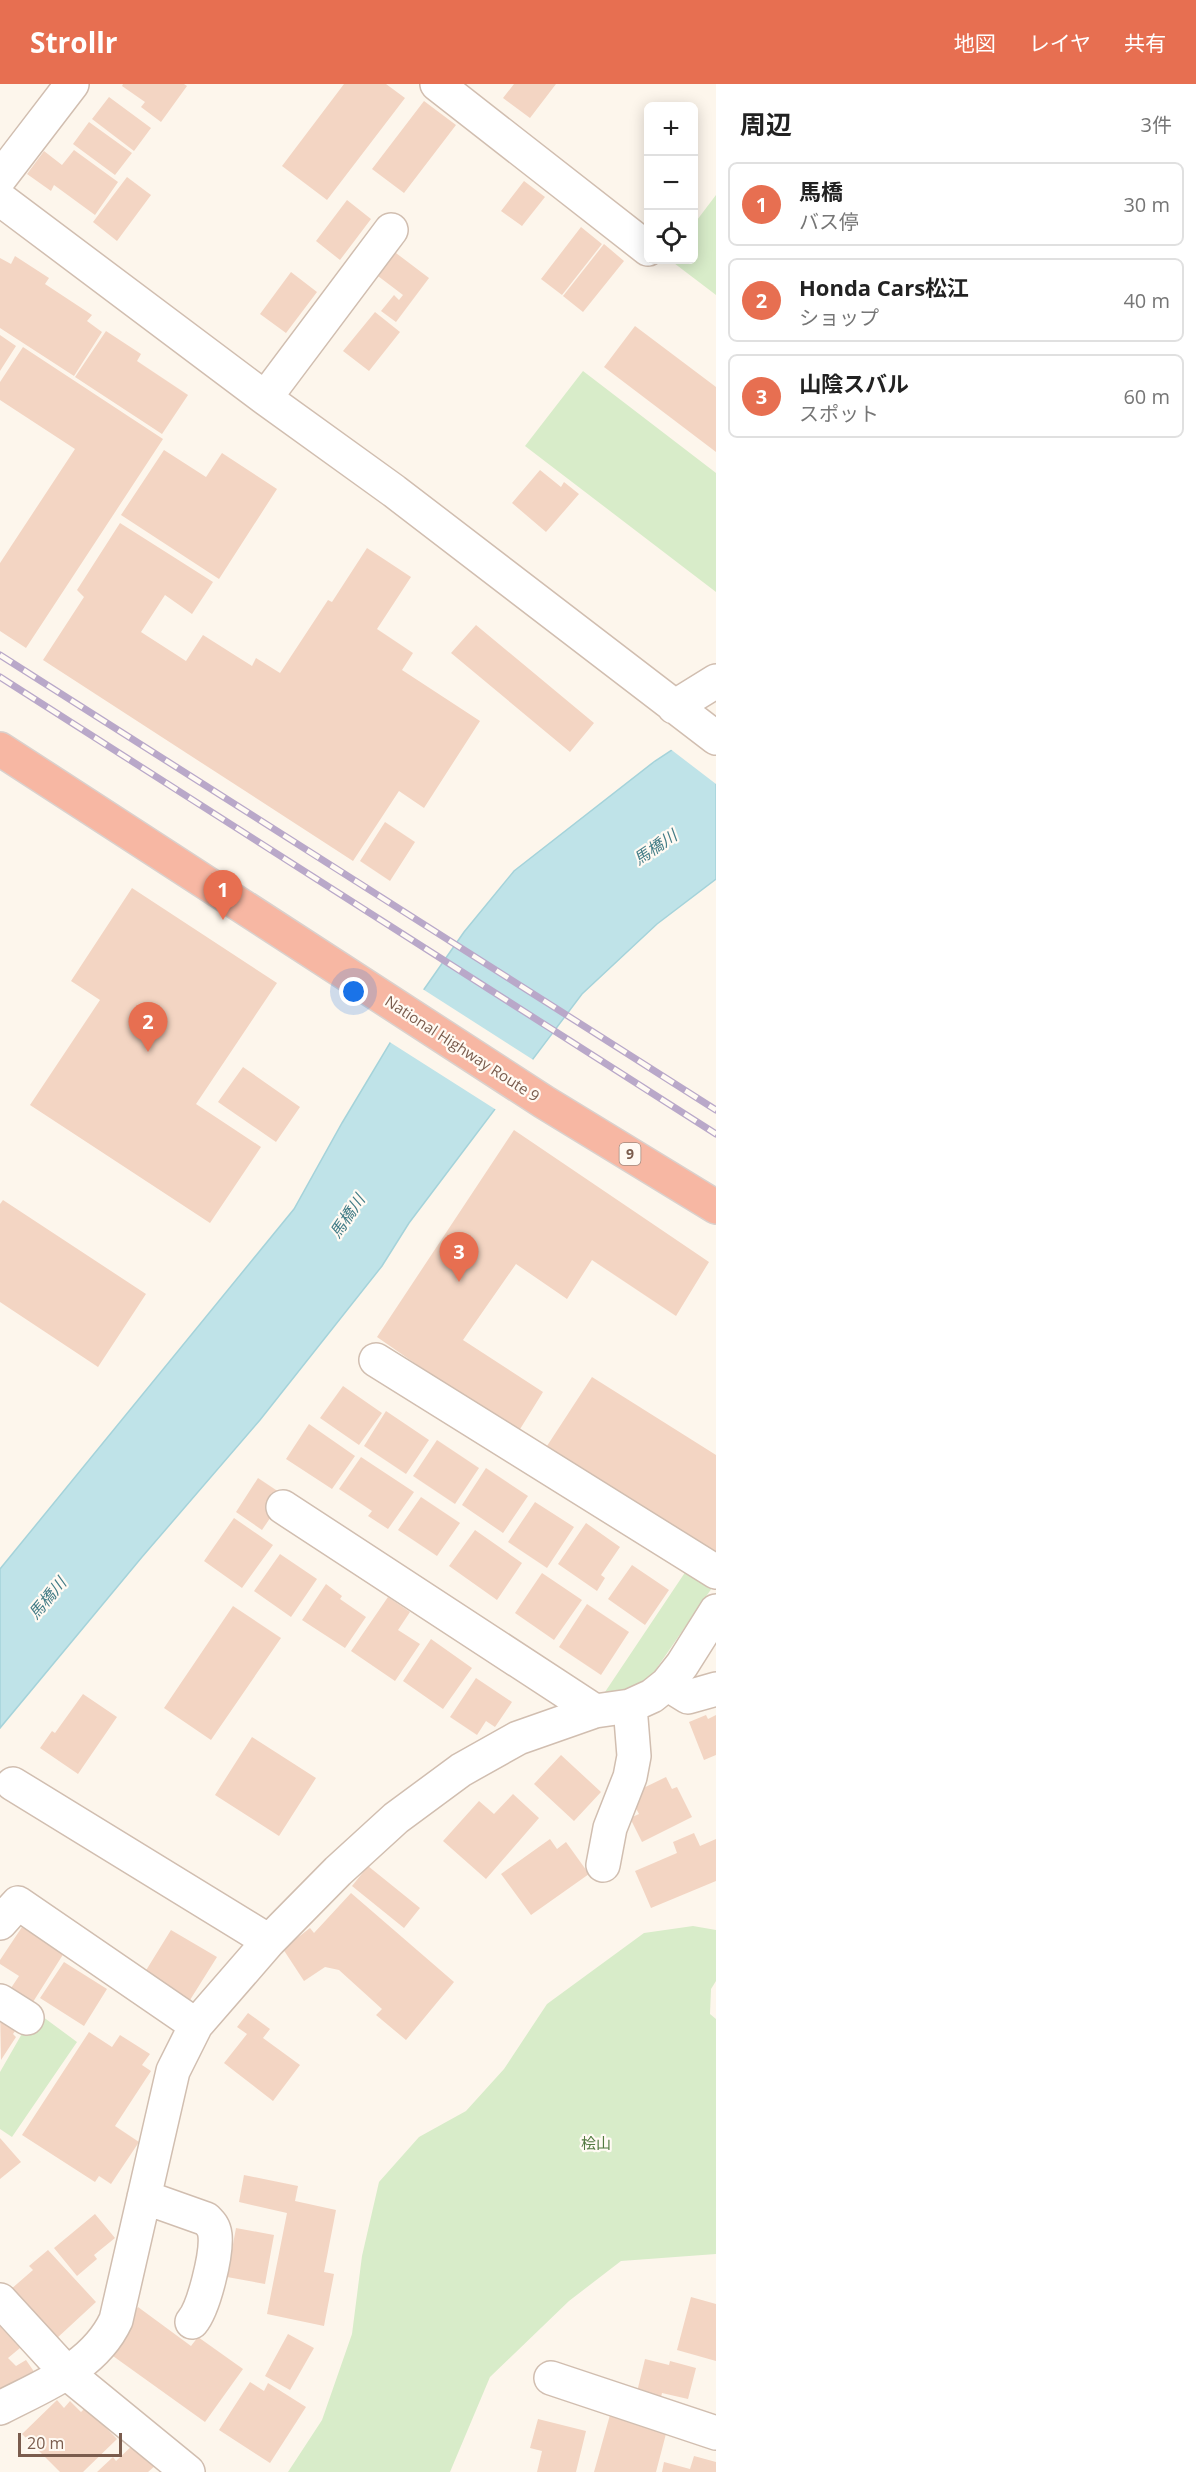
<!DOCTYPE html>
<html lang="ja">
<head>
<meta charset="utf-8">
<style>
  :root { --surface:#fff; --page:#f2f2f2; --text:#222; --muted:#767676; --line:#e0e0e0; --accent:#e76f51 }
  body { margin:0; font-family:"Open Sans","Noto Sans JP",sans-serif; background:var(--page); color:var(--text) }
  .controls { position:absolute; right:18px; top:18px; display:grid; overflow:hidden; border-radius:9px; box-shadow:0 3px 15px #0003 }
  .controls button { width:54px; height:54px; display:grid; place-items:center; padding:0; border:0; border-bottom:2px solid var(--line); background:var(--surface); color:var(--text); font:30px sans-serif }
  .scale { position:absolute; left:18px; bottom:15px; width:104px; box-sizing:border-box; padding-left:6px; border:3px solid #7a5c4d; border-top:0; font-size:16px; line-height:21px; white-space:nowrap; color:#7a5c4d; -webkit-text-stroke:4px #fffaf3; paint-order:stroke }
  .you { position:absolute; left:354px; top:908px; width:21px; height:21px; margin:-15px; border:4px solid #fff; border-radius:50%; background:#1a73e8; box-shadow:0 0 0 9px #1a73e833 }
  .badge { display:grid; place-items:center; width:39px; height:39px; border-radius:50%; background:var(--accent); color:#fff; font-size:20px; font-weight:700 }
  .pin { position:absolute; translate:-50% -50px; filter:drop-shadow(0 2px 3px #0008) }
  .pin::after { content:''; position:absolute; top:32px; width:21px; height:18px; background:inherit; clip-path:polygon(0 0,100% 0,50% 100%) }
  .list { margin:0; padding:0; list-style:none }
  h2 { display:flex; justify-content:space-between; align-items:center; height:78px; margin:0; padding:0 24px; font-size:26px }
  h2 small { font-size:20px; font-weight:400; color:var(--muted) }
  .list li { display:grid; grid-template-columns:39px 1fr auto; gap:18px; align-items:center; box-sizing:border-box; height:84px; margin:0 12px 12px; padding:0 12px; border:2px solid var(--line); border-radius:9px }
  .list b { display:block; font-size:22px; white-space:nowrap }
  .list p { margin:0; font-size:20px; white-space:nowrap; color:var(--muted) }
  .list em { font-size:20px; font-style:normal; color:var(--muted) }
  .icon { flex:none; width:33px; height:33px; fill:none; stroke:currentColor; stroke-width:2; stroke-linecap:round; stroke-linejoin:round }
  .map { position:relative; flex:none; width:716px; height:2388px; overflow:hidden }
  header { display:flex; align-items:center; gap:36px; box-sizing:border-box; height:84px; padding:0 30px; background:var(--accent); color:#fff }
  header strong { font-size:28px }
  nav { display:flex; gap:33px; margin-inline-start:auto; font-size:21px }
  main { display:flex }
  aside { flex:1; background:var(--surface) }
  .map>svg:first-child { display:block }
</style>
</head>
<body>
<header>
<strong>Strollr</strong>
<nav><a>地図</a><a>レイヤ</a><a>共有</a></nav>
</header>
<main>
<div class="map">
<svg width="716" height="2388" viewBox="0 0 716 2388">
  <rect width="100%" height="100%" fill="#fdf6ec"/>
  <path fill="#d8ecc9" d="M716,111v100l-46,-35h24v-36z
    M583,287l133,102v119l-191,-146z
    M688,1484l26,17 -62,90 -13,12 -25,8 -9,-3z
    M693,1842l23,4v51l-5,8 -1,25 6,5v235l-95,7 -52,40 -79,76 -40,95h-162l34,-52 30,-86 10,-78 17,-74 40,-45 47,-26 38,-42 43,-65 97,-71z
    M35,1927l42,31 -65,95 -12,-8v-57z"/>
  <path fill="#bfe3e8" stroke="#a5d3da" stroke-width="1.5" d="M716,637v158l-59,45 -75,70 -173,229 -27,43 -122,154 -118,137 -142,171v-159l294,-360 48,-86 69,-115 53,-76 50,-61 141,-110z"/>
  <path fill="#fdf6ec" d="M716,634v66l-47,-36z
    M421,904l114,73 -37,50 -110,-70z"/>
  <path fill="#f3d5c3" d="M123,0h61l3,2 -26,36 -20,-15 4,-5 -23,-16z
    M344,0h42l19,14 -78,102 -45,-34z
    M514,0h42l-26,34 -27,-20z
    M109,13l42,31 -17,23 -42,-32z
    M424,17l32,24 -52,68 -32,-24z
    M89,38l43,31 -17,22 -42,-31z
    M74,66l44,32 -23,33 -41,-30 -3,6 -24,-17 17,-23 18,14z
    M127,93l24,18 -34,46 -24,-19z
    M524,97l21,16 -23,29 -21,-15z
    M347,116l24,19 -31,41 -24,-19z
    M581,143l21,17 -40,51 -21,-16z
    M604,160l20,17 -41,51 -20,-16z
    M392,166l37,28 -33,44 -15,-11 13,-16 5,5 4,-5 -29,-22z
    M15,172l34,22 -4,6 47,31 -5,6 15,11 -28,44 -74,-48v-70l11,6z
    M291,188l26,20 -31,41 -26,-19z
    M375,228l25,20 -31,39 -26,-20z
    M635,242l81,61v65l-112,-85z
    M106,247l35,23 -4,7 51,34 -26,39 -87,-57z
    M0,251l16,11 -16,25z
    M23,263l140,92 -137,209 -26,-17v-68l75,-114 -75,-49v-18z
    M164,366l42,27 16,-24 55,36 -58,90 -98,-64z
    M540,386l21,17 3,-5 15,12 -33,38 -34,-29z
    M120,439l93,59 -21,32 -27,-19 -24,37 45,29 17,-26 49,31 4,-8 24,15 48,-73 4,2 35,-54 44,29 -34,52 36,24 -11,17 78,51 -56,87 -25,-17 -46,70 -310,-201 41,-63 -7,-7z
    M476,541l118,98 -24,29 -119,-99z
    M385,738l30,20 -25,39 -30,-20z
    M132,804l145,95 -81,121 65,43 -51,76 -180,-118 70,-105 -29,-19z
    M243,983l57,40 -24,35 -58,-40z
    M514,1046l195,132 -33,54 -84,-56 -25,39 -51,-35 -53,76 80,52 -26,42 -140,-97z
    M3,1116l143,94 -48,73 -98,-65v-98z
    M592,1293l124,78v99l-169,-108z
    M343,1302l39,27 -23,32 -39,-27z
    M386,1327l43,29 -23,34 -42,-28z
    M309,1340l46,32 -23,33 -46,-30z
    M437,1356l42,28 -24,36 -42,-28z
    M361,1373l53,35 -26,37 -20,-13 4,-5 -33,-22z
    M486,1384l42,28 -25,37 -41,-28z
    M258,1394l27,18 -23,34 -26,-18z
    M421,1413l39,26 -23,33 -39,-26z
    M535,1418l39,25 -27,41 -39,-26z
    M234,1434l39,27 -31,43 -38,-27z
    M586,1439l34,24 -19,28 4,3 -8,13 -39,-27z
    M475,1446l47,33 -25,37 -48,-34z
    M280,1470l37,25 -26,38 -37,-26z
    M632,1481l37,25 -24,35 -37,-26z
    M542,1489l40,27 -28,40 -39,-27z
    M326,1500l16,12 -2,3 26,18 -21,31 -43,-28z
    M388,1513l22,15 -12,18 22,14 -25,37 -44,-30z
    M587,1520l42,28 -28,43 -42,-28z
    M233,1522l48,32 -70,102 -47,-32z
    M431,1555l41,29 -29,41 -40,-28z
    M476,1594l36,24 -17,25 -9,-6 -9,14 -27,-18z
    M83,1610l34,23 -39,57 -38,-26 12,-17 3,2z
    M706,1631l2,4 8,-4v40l-12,5 -15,-38z
    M252,1653l64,41 -37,58 -64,-41z
    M561,1671l40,37 -27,29 -40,-37z
    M666,1693l6,12 5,-2 15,30 -50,25 -12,-24 9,-4 -10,-19z
    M513,1710l26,24 -53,61 -43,-38 36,-40 15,13z
    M694,1749l6,13 16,-7v42l-65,27 -16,-37 42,-18 -4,-11z
    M550,1755l7,10 9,-7 23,32 -58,41 -30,-41z
    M368,1782l52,42 -16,20 -52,-42z
    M351,1809l103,89 -48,58 -30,-25 6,-6 -43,-39 -14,-3 -21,14 -21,-32 27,-21 4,5z
    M22,1843l42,26 -31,49 -22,-14 8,-12 -19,-12v-4z
    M171,1846l46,27 -27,43 -45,-28z
    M64,1878l43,27 -23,37 -44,-28z
    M0,1924l21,14 -8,12 3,3 -15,23z
    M248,1929l22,16 -7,9 37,27 -27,36 -49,-38 23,-29 -10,-7z
    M89,1948l23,15 8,-12 30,19 -8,11 9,6 -36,55 24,16 -28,42 -12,-8 -4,6 -73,-47z
    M0,2054l21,24 -21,17z
    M244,2091l54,11 -3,15 41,9 -12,62 10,2 -10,52 -57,-12 20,-101 -48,-11z
    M95,2130l20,24 -21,17 3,4 -20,17 -23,-28z
    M236,2144l38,7 -9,49 -38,-7z
    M48,2166l48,52 -40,37 -46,-49 23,-20 -4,-4z
    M691,2213l25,7v57l-39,-11z
    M138,2223l53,39 7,-9 45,32 -38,53 -99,-71z
    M0,2242l20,22 -12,10 8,8 10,-6 11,16 -37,23z
    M288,2250l26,14 -24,42 -25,-14z
    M645,2275l24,6 1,-4 26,7 -8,31 -26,-6 -2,9 -24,-6z
    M250,2298l14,9 4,-8 38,24 -36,56 -51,-33z
    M57,2316l7,8 6,-7 11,11 5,-5 31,32 -34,33h-23l-38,-38z
    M610,2331l57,15 -11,42h-62z
    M538,2335l48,12 -10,41h-39l5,-21 -12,-3z
    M135,2359l21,22 -8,7h-51l16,-15 3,4z
    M694,2372l22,6v10h-54l2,-10 26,7z"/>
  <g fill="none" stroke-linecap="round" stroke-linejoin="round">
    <g stroke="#d1beb0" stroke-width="36">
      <path id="minor" d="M437,0l211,165
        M0,94l72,-94
        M0,115l265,199 129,93 322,247
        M265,314l126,-168
        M674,623l42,-26
        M376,1276l340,212
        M283,1423l312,204
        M667,1600l21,13 28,-8
        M13,1700l256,157
        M603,1781l7,-37 20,-51 4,-21 -4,-50
        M0,1839l18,-20 178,122
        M0,1917l27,17
        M144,2113l62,22c5,5 8,8 9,16 2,19 -11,73 -23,87
        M0,2216l67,73 121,99
        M551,2294l165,55
        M0,2324c44,-23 94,-41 116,-88l57,-249 23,-46 73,-84 69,-70 58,-53 65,-48 57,-32 77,-27 35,-5 22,-10 15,-12 15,-19 34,-54"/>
    </g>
    <g stroke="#dad1cd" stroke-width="36">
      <path id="highway" d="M0,665l544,353 172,105"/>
    </g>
    <use href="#minor" stroke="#fff" stroke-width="33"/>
    <use href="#highway" stroke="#f7b7a3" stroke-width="33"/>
    <g stroke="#b9a8c9" stroke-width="7">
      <path id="rail" d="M0,571l716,455
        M0,593l716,457"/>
    </g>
    <use href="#rail" stroke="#fffaf3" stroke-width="4.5" stroke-dasharray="14" stroke-linecap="butt"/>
  </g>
  <g text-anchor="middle" stroke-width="4.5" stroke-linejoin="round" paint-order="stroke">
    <rect fill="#fffaf3" stroke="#a28b7f" stroke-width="1.5" x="619.5" y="1059" width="21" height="22" rx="4.5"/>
    <g font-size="14" font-weight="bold" fill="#7a5c4d">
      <text x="630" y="1075">9</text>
    </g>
    <g font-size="15" fill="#7a5c4d" stroke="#fffaf3">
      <text transform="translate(462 965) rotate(33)" y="5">National Highway Route 9</text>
    </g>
    <g font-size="15" fill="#537a41" stroke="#fffaf3">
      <text x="596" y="2065">桧山</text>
    </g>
    <g font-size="16" font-style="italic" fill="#437c86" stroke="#fffaf3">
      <text transform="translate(655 763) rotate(-34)" y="6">馬橋川</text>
      <text transform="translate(347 1132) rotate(-56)" y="6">馬橋川</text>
      <text transform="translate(47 1514) rotate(-50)" y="6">馬橋川</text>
    </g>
  </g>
</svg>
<div class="controls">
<button>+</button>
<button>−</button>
<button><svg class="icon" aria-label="locate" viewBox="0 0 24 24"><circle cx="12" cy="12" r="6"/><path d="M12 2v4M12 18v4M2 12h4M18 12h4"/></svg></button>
</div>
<div class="scale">20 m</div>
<div class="you"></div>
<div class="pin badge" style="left:223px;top:836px">1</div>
<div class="pin badge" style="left:148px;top:968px">2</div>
<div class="pin badge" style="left:459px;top:1198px">3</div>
</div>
<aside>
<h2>周辺<small>3件</small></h2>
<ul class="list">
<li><span class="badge">1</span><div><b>馬橋</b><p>バス停</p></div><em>30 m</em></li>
<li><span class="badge">2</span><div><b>Honda Cars松江</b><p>ショップ</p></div><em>40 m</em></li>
<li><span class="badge">3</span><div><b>山陰スバル</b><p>スポット</p></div><em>60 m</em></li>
</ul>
</aside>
</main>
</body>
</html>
